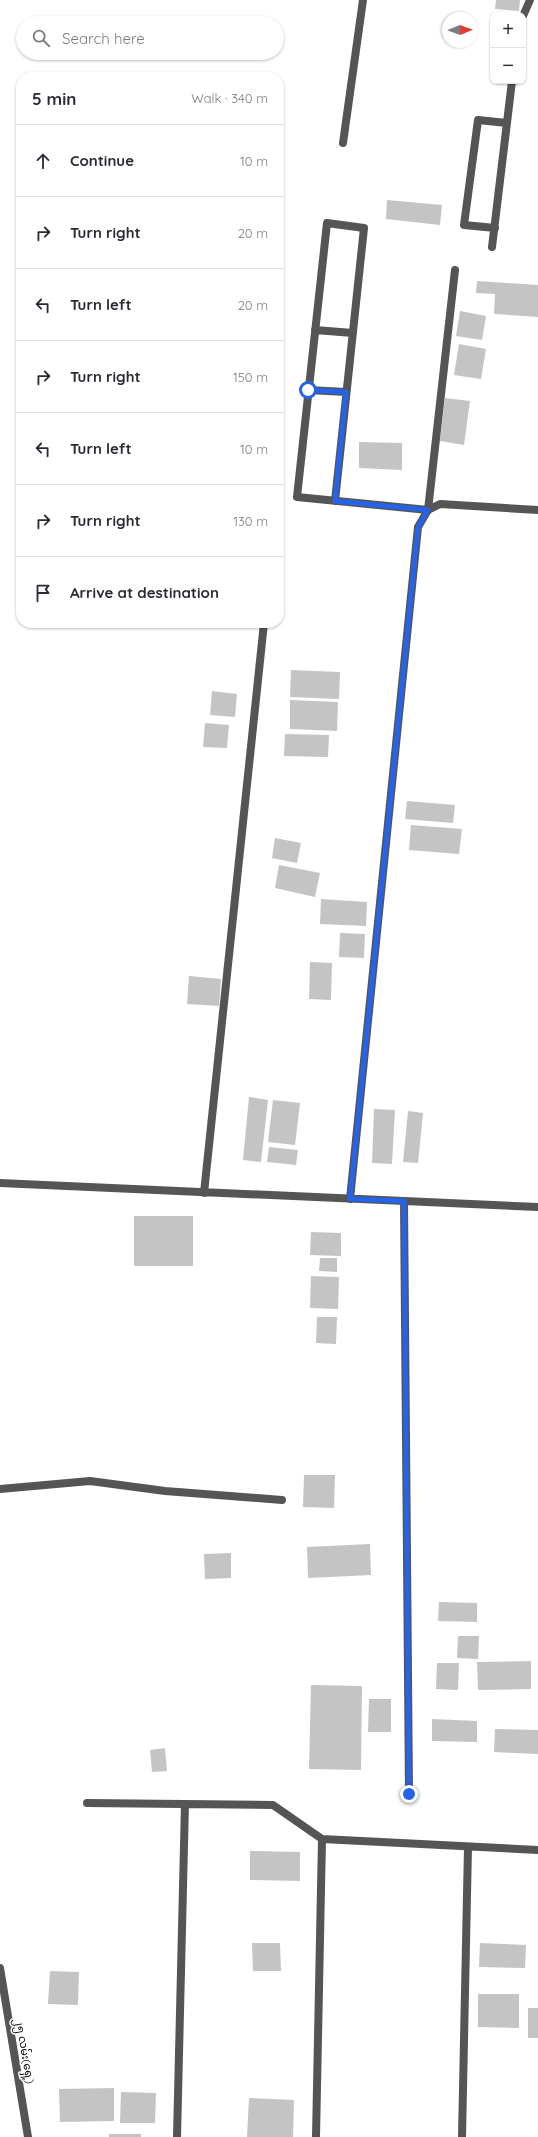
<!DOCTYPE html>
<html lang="en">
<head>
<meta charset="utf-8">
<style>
  :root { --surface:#fff; --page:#f2f2f3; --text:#2b2b33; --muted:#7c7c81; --line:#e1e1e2 }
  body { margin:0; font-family:Quicksand,"Noto Sans Myanmar",sans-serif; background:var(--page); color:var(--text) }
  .controls { position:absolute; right:12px; top:12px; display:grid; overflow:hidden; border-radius:8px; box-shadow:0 1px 3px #0004 }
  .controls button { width:36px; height:36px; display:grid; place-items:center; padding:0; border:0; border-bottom:1px solid var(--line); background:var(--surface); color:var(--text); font:20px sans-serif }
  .compass { position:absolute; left:442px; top:12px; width:36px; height:36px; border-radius:50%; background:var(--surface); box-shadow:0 1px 3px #0004; rotate:89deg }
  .stop { position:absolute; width:12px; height:12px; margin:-9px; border:3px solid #2563eb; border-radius:50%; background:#fff }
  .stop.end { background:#2563eb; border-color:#fff; box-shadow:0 1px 4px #0008 }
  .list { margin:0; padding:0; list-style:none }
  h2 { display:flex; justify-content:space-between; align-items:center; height:52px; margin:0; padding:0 16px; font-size:17px }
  h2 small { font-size:13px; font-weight:400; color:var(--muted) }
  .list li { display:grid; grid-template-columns:26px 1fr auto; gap:12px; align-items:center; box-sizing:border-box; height:72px; padding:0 16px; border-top:1px solid var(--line) }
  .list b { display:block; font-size:15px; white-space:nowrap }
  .list em { font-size:13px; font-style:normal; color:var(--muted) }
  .icon { flex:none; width:22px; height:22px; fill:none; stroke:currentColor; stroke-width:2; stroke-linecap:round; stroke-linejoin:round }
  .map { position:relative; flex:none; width:538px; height:2137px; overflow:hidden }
  .search { position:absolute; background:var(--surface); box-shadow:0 1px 3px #0004; left:16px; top:16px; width:268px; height:44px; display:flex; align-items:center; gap:10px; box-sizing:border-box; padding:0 14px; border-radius:22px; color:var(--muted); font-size:15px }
  .panel { position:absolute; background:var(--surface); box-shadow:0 1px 3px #0004; left:16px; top:72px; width:268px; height:556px; border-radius:16px }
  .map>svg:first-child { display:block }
</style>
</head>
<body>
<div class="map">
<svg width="538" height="2137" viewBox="0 0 538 2137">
  <rect width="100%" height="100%" fill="#fff"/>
  <path fill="#c4c4c4" d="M496,0h24l-1,11 -24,-2z
    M387,200l55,5 -2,20 -54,-6z
    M477,281l61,4v32l-44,-3 1,-20 -19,-1z
    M460,311l26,5 -4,24 -26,-4z
    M459,344l27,5 -5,30 -27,-4z
    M445,398l25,3 -6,44 -24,-4z
    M359,442l43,1v27l-43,-2z
    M291,670l49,2 -1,27 -49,-2z
    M212,691l25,3 -2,23 -25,-2z
    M290,700l48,2 -1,29 -47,-2z
    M205,723l24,2 -2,23 -24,-1z
    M285,734l44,1 -1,22 -44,-1z
    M407,801l48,4 -2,18 -48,-4z
    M411,825l51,4 -3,25 -50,-4z
    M275,838l26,5 -4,20 -25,-5z
    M279,865l41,8 -5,24 -40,-9z
    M321,899l46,3 -1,24 -46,-2z
    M340,933l25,1 -1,24 -25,-1z
    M310,962l22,1 -1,37 -22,-1z
    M189,976l32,3 -2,27 -32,-2z
    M249,1097l19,3 -7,62 -18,-2z
    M273,1100l27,3 -5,42 -27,-3z
    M374,1109l21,1 -3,54 -20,-1z
    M408,1111l15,2 -5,50 -15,-1z
    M269,1147l29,3 -2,15 -29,-3z
    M134,1216h59v50h-59z
    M311,1232l30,1v23l-31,-1z
    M320,1258h17v14l-18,-1z
    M311,1276l28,1 -1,32 -28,-1z
    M317,1317h20l-1,27 -20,-1z
    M304,1475h31l-1,33 -31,-1z
    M370,1544l1,31 -63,3 -1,-31z
    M231,1553v25l-26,1 -1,-25z
    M439,1602l38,1v19l-39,-1z
    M458,1636h21l-1,23 -21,-1z
    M531,1661v28l-53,1 -1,-28z
    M437,1663h22l-1,27 -22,-1z
    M311,1685l51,1 -1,84 -52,-1z
    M369,1699h22v33h-23z
    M432,1719l45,2v21l-45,-1z
    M495,1729l43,1v24l-44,-2z
    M165,1748l2,23 -15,1 -2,-22z
    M250,1851l50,1v29l-50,-1z
    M252,1943h28l1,28h-28z
    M480,1943l46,2 -1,23 -46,-1z
    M50,1971l29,1 -1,33 -30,-1z
    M478,1994h41v34l-41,-1z
    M528,2008h10v30h-10z
    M114,2088v33l-54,1 -1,-33z
    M121,2092l35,1 -1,30h-35z
    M249,2098l45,2 -1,37h-46z
    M109,2134h32v3h-32z"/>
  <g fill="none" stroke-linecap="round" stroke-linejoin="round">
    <path stroke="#555" stroke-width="8" d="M523,16l7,-16
      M343,143l20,-143
      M495,228l-31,-3 14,-105 29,3
      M492,247l20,-166
      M315,330l38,3
      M308,390l38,2
      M335,501l29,-273 -37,-5 -30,274 131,13
      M0,1489l90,-8 75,10 117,9"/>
    <path stroke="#555" stroke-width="8" d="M428,510l27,-240
      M0,1183l538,24
      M204,1193l60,-570
      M350,1199l68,-672 10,-17 12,-6 98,6
      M404,1201l5,593
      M87,1803l186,2 49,34 216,11
      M0,1968l28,169
      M177,2137l8,-333
      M316,2137l6,-298
      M462,2137l6,-290"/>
  </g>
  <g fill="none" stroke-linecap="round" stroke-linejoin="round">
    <path stroke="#2563eb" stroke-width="5" d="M308,390l38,2 -11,109 93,9 -10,17 -68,672 54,2 5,593"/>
  </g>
  <g text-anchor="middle" stroke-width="3" stroke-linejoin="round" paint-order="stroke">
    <g font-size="11" fill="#000" stroke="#fff">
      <text transform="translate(25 2051) rotate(80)" y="4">၂၅ လမ်း(ရှေ့)</text>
    </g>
  </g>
</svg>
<div class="controls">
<button>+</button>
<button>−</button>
</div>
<svg class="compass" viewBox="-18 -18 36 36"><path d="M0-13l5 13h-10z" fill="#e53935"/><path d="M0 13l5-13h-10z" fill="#7c7c81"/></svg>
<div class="stop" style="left:308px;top:390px"></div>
<div class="stop end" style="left:409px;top:1794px"></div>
<div class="search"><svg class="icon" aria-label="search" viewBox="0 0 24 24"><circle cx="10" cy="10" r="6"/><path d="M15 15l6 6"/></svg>Search here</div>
<section class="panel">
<h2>5 min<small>Walk · 340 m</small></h2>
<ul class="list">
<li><svg class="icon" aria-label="ahead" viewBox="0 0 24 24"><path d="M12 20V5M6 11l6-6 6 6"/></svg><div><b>Continue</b></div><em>10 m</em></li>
<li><svg class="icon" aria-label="right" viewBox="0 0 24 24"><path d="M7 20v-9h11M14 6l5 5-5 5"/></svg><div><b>Turn right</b></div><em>20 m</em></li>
<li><svg class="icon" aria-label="left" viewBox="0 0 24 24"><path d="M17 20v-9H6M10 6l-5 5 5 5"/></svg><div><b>Turn left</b></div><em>20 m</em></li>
<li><svg class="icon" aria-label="right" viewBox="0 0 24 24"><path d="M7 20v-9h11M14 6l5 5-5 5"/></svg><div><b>Turn right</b></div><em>150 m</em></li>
<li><svg class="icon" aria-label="left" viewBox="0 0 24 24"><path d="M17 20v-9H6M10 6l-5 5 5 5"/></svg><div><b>Turn left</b></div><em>10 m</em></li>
<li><svg class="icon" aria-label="right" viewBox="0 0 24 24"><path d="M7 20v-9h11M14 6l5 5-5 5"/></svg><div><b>Turn right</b></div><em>130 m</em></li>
<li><svg class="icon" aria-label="arrive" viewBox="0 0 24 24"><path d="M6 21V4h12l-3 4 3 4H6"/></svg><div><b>Arrive at destination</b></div></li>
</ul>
</section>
</div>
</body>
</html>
